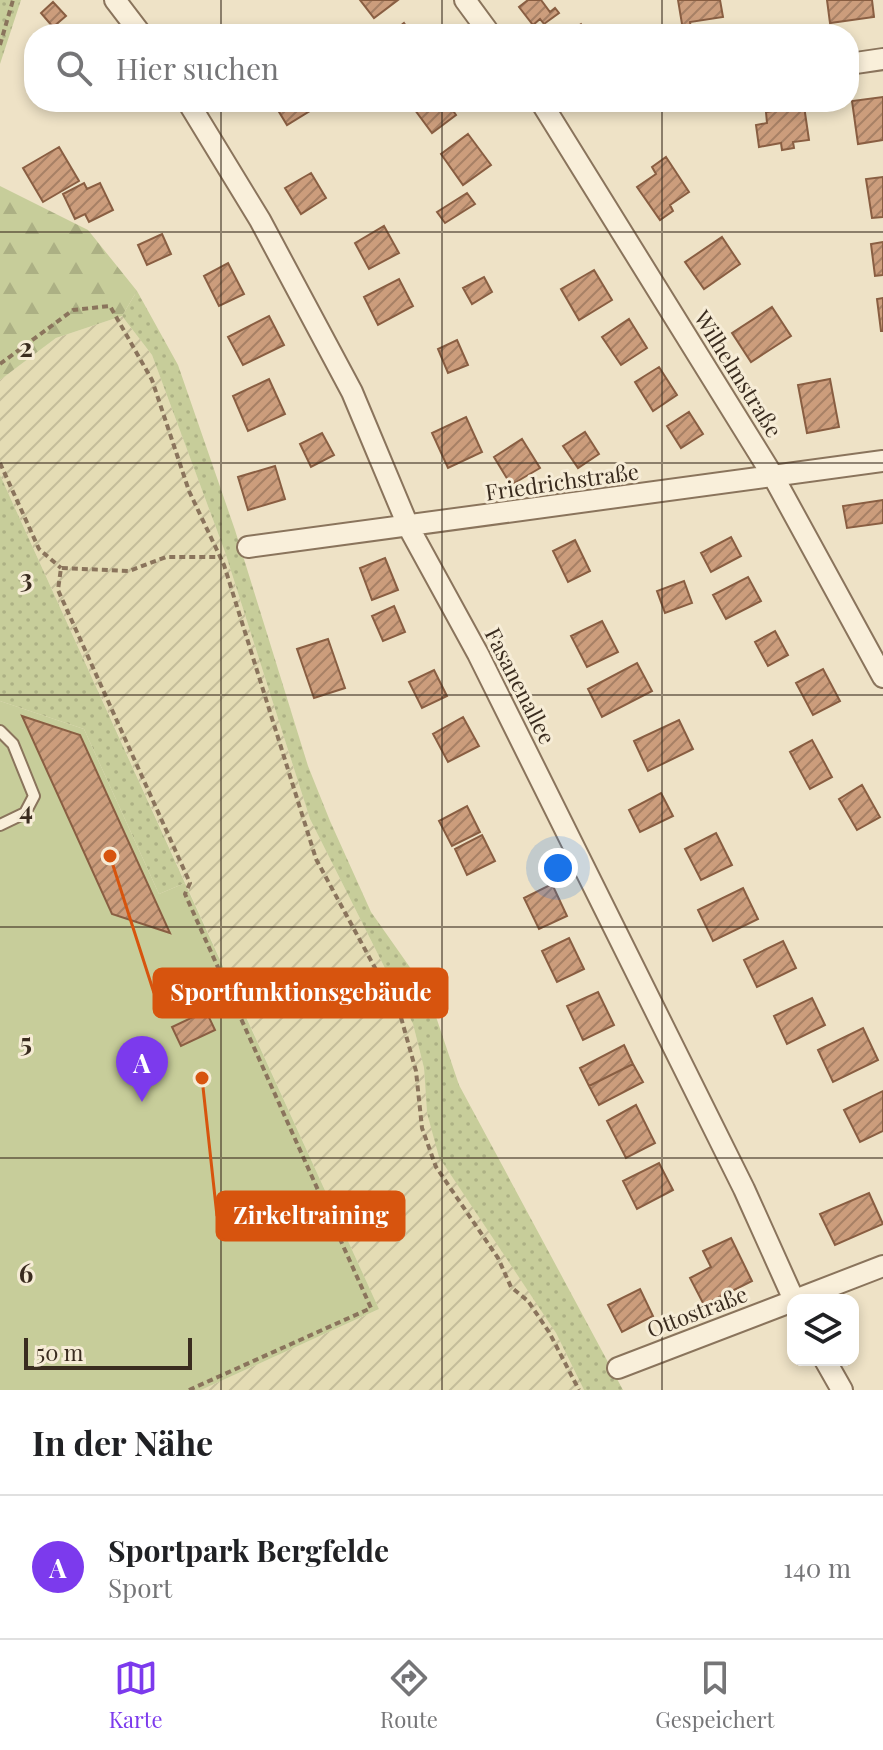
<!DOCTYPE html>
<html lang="de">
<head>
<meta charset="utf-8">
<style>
  :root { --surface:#fff; --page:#f2f2f2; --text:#202124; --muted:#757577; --line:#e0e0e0; --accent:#7c3aed }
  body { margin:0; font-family:"Playfair Display",serif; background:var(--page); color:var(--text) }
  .controls { position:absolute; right:24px; bottom:24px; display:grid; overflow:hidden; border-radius:16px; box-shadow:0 4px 12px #0003 }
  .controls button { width:72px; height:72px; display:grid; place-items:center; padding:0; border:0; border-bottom:2px solid var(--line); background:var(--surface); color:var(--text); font:40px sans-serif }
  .scale { position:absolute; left:24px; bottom:20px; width:168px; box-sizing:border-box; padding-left:8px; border:4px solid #3a2c1f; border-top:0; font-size:22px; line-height:28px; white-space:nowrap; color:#3a2c1f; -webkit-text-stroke:6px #f6ecd6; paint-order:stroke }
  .you { position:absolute; left:558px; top:868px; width:28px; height:28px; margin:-20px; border:6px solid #fff; border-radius:50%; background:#1a73e8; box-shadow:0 0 0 12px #1a73e833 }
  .badge { display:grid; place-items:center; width:52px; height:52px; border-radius:50%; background:var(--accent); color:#fff; font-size:26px; font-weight:700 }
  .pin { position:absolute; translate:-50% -66px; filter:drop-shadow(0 2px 4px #0008) }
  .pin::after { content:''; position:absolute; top:42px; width:28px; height:24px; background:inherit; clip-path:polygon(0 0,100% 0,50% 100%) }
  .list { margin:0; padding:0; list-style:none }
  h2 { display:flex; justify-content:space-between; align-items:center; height:104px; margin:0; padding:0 32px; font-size:34px }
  h2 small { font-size:26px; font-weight:400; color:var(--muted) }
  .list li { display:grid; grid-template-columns:52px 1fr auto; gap:24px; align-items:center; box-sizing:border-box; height:144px; padding:0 32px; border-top:2px solid var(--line) }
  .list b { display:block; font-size:30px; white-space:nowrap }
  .list p { margin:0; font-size:26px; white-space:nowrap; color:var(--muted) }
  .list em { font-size:26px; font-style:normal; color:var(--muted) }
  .icon { flex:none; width:44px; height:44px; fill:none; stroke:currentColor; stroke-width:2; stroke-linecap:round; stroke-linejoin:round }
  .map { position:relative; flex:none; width:883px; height:1390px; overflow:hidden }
  .search { position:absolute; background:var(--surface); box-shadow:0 4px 12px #0003; left:24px; right:24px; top:24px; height:88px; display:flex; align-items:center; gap:20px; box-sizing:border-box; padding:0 28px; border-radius:32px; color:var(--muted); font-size:30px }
  .sheet { height:248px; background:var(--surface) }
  nav { display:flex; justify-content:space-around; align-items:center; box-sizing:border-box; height:112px; border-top:2px solid var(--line); background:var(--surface); font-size:22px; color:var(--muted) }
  nav a { display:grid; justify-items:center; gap:4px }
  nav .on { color:var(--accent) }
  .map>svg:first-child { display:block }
</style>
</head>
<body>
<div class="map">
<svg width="883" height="1390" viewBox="0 0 883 1390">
  <defs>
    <pattern id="farmland-furrows" width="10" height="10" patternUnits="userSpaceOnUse" patternTransform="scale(2)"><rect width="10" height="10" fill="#e4dcb4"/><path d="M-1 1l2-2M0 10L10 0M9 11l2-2" fill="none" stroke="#c4bd9a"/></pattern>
    <pattern id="green-dots" width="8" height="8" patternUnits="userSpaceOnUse" patternTransform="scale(2)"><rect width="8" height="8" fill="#c7cd9a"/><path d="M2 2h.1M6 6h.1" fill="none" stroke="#acb084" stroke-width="1.8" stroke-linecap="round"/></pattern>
    <pattern id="forest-firs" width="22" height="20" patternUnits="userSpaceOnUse" patternTransform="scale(2)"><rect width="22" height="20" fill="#c7cd9a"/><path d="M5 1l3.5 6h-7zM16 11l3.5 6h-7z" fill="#acb084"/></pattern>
    <pattern id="building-hatch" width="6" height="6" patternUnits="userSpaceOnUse" patternTransform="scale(2)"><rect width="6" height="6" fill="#cc9d7c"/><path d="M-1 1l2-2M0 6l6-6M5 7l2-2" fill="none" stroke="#a78065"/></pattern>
  </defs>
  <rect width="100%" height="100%" fill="#eee2c6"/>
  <path fill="url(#farmland-furrows)" d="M122,316l30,39 73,197 85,267 103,205 11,44 3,45 129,220 28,57h-383l178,-81 -379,-834v-95l56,-42z"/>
  <path fill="url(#green-dots)" d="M0,0h21l-21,64z
    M137,291l41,74 57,165 73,236 22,55 41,91 57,81 31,92 164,305h-39l-28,-57 -117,-176 -12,-44 -3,-45 -11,-44 -103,-205 -85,-267 -73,-197 -30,-39z
    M0,475l185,408 -26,11 -75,-165 -84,-28z"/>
  <path fill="url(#forest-firs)" d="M0,186l88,44 49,61 -15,25 -66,22 -56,42z"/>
  <path fill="#c7cd9a" d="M0,701l84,28 75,165 26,-11 194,426 -178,81h-201z"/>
  <path fill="url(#building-hatch)" stroke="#895e42" stroke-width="2" d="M360,0h38l-24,18z
    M528,0h13l9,12 5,-4 4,5 -15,11 -4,-5 -7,6 -14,-18z
    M678,0h42l3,17 -33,5 1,7 -8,1z
    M827,0h45l2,17 -44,6z
    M53,2l13,14 -13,11 -12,-14z
    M404,23l8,11h-22z
    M581,24l7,10h-22z
    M883,97v43l-25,4 -6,-43z
    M273,102h42l3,4 -31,19z
    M417,102h30l9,13 -24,18 -20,-27z
    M804,106l5,34 -16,2 1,6 -12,2 -1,-7 -22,4 -3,-22 11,-2 -1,-11z
    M468,134l23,31 -28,20 -22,-31z
    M59,147l20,34 -36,21 -20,-34z
    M666,157l23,35 -19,13 3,6 -13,9 -23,-33 19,-13 -4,-7z
    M311,173l15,25 -25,16 -16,-26z
    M883,177v40l-11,1 -6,-39z
    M84,183l3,6 13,-6 13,27 -24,12 -4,-8 -10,5 -12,-25z
    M467,193l8,11 -30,19 -8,-11z
    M384,226l15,27 -30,16 -14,-26z
    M162,234l9,20 -24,11 -9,-20z
    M722,237l18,27 -36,25 -19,-27z
    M883,242v33l-8,1 -4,-32z
    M228,263l16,31 -25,12 -15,-30z
    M594,270l18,30 -33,20 -18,-31z
    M484,277l8,15 -20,12 -9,-16z
    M399,279l14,27 -35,19 -14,-28z
    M883,298v33h-2l-4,-32z
    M772,307l19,29 -40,26 -19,-29z
    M269,316l15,29 -41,20 -15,-28z
    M629,319l18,29 -26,17 -19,-28z
    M457,340l11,25 -20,8 -10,-24z
    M659,367l18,28 -24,16 -18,-29z
    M269,379l16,35 -37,17 -15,-35z
    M830,379l9,48 -32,6 -9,-48z
    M689,412l14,22 -22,14 -14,-22z
    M466,417l16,35 -34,16 -16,-35z
    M585,432l14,22 -21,14 -15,-22z
    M322,433l12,22 -23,12 -11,-23z
    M522,439l18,29 -29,17 -17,-28z
    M275,466l10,33 -37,11 -10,-33z
    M883,500v23l-36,5 -4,-22z
    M731,537l10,19 -30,16 -10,-19z
    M575,540l15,31 -22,11 -15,-31z
    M385,558l13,32 -26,10 -12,-32z
    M748,577l13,24 -35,18 -13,-24z
    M684,581l8,22 -27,10 -8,-22z
    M394,606l11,26 -22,9 -11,-25z
    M602,621l16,31 -31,15 -16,-31z
    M775,631l13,24 -20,11 -13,-24z
    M328,639l17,49 -31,10 -17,-49z
    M637,663l15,28 -50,26 -14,-28z
    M823,669l17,32 -27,14 -17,-32z
    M434,670l13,26 -25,12 -13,-26z
    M22,716l58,19 90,198 -58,-19z
    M463,717l16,29 -31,16 -15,-28z
    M679,720l14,29 -45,22 -14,-30z
    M812,740l20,37 -22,12 -20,-37z
    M862,785l18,32 -23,13 -18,-31z
    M661,793l12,23 -33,16 -11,-22z
    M467,806l13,26 -28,14 -13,-25z
    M716,833l16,32 -31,15 -16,-31z
    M482,835l13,26 -28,14 -12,-26z
    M552,884l15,32 -28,13 -15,-31z
    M743,888l15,31 -45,22 -15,-31z
    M569,938l15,31 -27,13 -15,-31z
    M783,941l13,27 -39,19 -13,-27z
    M598,992l16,33 -31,15 -16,-34z
    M812,998l13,27 -38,19 -13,-28z
    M206,1011l9,19 -34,16 -9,-19z
    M863,1028l15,32 -45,22 -15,-32z
    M624,1045l9,19 -44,22 -9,-18z
    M633,1064l10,18 -44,23 -10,-19z
    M883,1091v40l-23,11 -16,-32z
    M636,1105l19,38 -29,15 -19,-37z
    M659,1163l14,27 -36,19 -14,-28z
    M869,1193l14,31 -48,21 -15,-31z
    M731,1238l21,43 -48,24 -14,-27 21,-11 -8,-16z
    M640,1289l13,27 -31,16 -14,-27z"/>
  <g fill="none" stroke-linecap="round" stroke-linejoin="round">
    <g stroke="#8a745c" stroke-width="14">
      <path id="service" d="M0,731l13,13 21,52 -9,17 -25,12"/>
    </g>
    <g stroke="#8a745c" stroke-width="24">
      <path id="minor" d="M115,0l26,34
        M465,0l25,34
        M849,64l34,-5
        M188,102l72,118 92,172 57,136 69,126 266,535 50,111
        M541,102l232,374 110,201
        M248,547l635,-86
        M795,1300l88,-34
        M825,1360l17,30
        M618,1368l175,-67"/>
    </g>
    <path stroke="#8a745c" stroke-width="4" stroke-dasharray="6 4" stroke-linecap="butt" d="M0,45l13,-45
      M0,364l73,-54 37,-4 42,74 37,111 35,74 92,294 84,155 16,57 6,57 14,39 62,91 13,29 17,14 21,31 30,58
      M0,463l39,86 22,19
      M189,1390l182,-82 -186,-414 5,-11 -132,-293 3,-22 68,3 37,-14h53"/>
    <use href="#service" stroke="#f9efda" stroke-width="10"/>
    <use href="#minor" stroke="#f9efda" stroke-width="20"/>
  </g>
  <path fill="none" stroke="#3a2c1f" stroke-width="2" stroke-opacity="0.55" d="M221,0v34M442,0v34M662,0v34M221,102v1288M442,102v1288M662,102v1288M0,232h883M0,463h883M0,695h883M0,927h883M0,1158h883"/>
  <g text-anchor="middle" stroke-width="6" stroke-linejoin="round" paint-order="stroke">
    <g font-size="22" fill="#3a2c1f" stroke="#f6ecd6">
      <text transform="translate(738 374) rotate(58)" y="8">Wilhelmstraße</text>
      <text transform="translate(562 482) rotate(-8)" y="8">Friedrichstraße</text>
      <text transform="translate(520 686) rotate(63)" y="8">Fasanenallee</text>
      <text transform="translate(697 1312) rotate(-21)" y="8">Ottostraße</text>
    </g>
  </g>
  <g font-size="26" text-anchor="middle" font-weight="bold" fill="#3a2c1f" stroke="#f6ecd6" stroke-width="6" stroke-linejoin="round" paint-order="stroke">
    <text x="26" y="357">2</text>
    <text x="26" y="588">3</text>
    <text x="26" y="820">4</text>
    <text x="26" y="1052">5</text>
    <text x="26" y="1283">6</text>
  </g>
  <path fill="none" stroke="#d7540e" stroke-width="3" d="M110 856L154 993M202 1078L217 1216"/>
  <g fill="#d7540e" stroke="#f6ecd6" stroke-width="3">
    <circle cx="110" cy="856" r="8"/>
    <circle cx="202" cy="1078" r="8"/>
  </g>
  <g fill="#d7540e" stroke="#d7540e" stroke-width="3">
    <rect x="154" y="969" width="293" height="48" rx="8"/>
    <rect x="217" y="1192" width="187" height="48" rx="8"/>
  </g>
  <g font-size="24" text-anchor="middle" font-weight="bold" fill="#fff">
    <text x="301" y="1001">Sportfunktionsgebäude</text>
    <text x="311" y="1224">Zirkeltraining</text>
  </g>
</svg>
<div class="controls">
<button><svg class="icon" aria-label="layers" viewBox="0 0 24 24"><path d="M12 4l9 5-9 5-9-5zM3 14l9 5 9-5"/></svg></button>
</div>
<div class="scale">50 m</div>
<div class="you"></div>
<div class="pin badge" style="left:142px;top:1102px">A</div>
<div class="search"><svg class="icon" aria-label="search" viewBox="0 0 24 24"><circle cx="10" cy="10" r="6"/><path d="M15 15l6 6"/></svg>Hier suchen</div>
</div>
<section class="sheet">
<h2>In der Nähe<small></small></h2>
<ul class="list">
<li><span class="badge">A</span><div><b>Sportpark Bergfelde</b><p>Sport</p></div><em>140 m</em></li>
</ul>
</section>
<nav>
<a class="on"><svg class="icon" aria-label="map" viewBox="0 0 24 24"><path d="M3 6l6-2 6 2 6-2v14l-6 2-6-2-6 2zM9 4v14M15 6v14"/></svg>Karte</a>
<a><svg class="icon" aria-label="directions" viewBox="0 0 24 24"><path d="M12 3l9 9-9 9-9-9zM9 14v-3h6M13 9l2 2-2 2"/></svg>Route</a>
<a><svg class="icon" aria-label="saved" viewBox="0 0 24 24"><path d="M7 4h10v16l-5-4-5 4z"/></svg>Gespeichert</a>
</nav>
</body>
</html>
